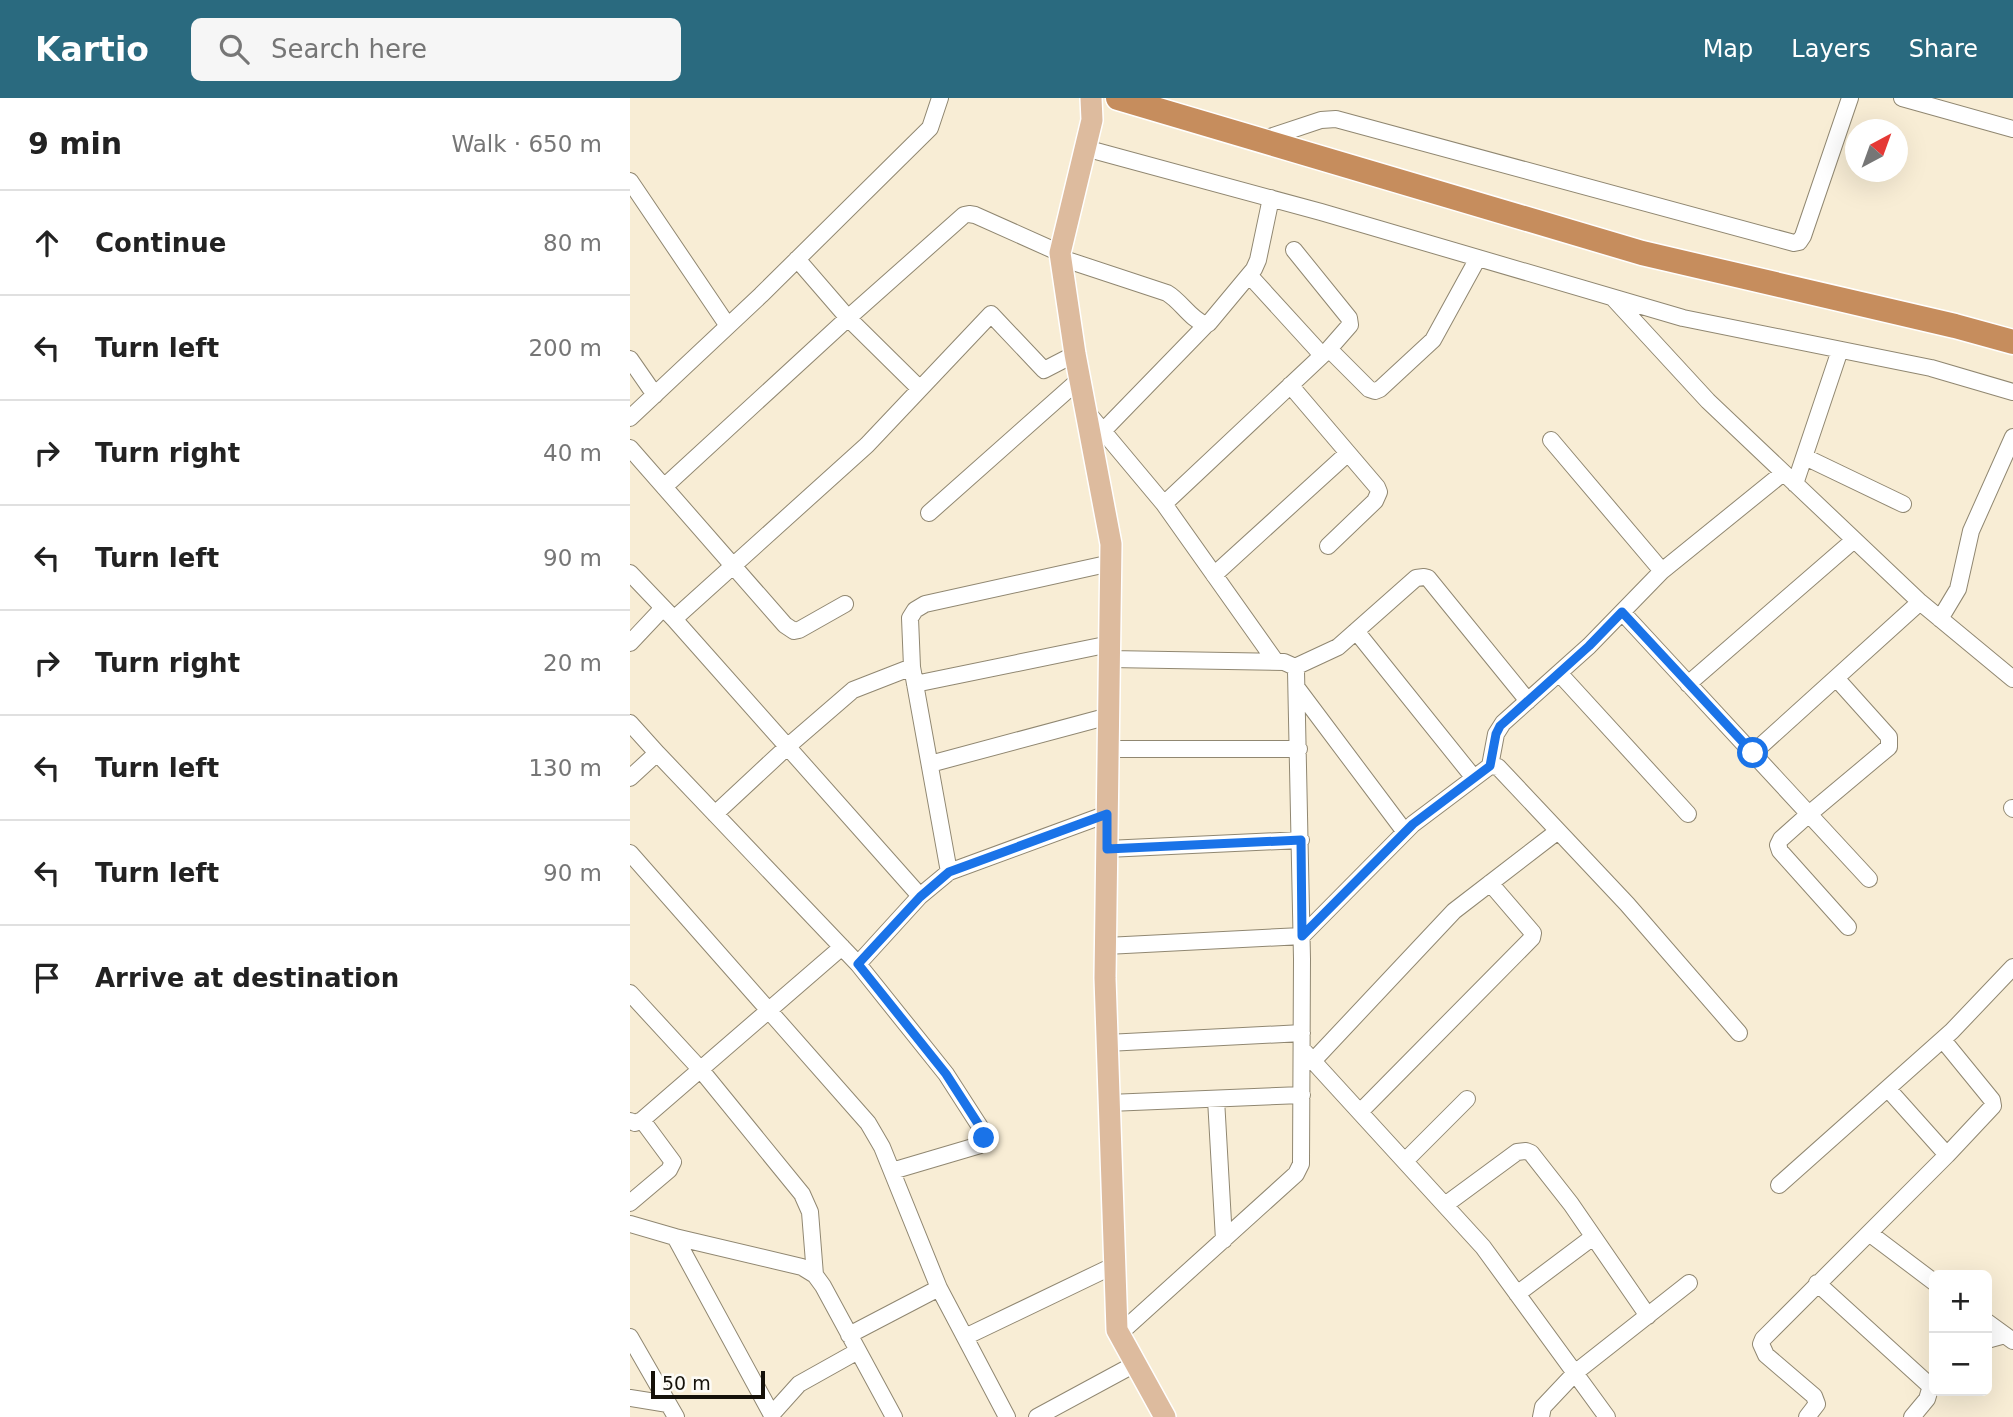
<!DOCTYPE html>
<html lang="en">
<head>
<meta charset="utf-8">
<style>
  :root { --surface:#fff; --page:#f6f6f6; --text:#222; --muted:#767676; --line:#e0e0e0; --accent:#2a6a7f }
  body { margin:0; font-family:"DejaVu Sans",sans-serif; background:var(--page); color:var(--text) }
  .controls { position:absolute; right:21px; bottom:21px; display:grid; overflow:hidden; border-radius:10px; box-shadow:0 7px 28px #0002 }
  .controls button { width:63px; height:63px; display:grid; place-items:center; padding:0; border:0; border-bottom:2px solid var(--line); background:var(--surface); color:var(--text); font:35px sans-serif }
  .compass { position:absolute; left:1215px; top:21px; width:63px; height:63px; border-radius:50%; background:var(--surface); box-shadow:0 7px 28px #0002; rotate:41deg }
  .scale { position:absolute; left:21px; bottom:18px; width:114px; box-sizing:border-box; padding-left:7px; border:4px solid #151109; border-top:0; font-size:19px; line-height:24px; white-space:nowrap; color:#151109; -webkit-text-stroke:5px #fdfbf6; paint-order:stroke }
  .stop { position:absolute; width:21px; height:21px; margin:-16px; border:5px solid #1a73e8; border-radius:50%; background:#fff }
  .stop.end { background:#1a73e8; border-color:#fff; box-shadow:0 2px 7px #0008 }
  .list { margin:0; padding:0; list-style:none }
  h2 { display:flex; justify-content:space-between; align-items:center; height:91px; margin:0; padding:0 28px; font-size:30px }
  h2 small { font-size:23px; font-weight:400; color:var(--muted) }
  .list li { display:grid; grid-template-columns:46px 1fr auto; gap:21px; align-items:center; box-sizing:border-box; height:105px; padding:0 28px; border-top:2px solid var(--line) }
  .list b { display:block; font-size:26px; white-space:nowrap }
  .list em { font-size:23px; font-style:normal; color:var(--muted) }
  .icon { flex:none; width:38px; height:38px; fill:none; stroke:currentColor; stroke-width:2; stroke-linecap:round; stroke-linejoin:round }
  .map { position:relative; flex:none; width:1383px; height:1319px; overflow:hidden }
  header { display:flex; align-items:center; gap:42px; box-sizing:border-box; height:98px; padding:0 35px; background:var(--accent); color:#fff }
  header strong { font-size:33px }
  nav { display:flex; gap:38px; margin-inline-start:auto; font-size:24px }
  .search { width:490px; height:63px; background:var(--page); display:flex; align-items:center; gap:18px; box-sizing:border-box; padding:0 24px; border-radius:10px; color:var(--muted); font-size:26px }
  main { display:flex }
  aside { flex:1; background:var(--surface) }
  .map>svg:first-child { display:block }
</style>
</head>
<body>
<header>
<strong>Kartio</strong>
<div class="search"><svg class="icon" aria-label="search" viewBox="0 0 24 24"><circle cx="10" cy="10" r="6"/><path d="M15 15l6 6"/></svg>Search here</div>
<nav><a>Map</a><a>Layers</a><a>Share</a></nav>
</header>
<main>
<aside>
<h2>9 min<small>Walk · 650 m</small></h2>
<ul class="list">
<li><svg class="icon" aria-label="ahead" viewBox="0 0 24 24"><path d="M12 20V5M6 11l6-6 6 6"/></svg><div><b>Continue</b></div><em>80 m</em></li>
<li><svg class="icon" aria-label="left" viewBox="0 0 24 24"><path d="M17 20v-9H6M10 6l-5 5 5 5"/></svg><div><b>Turn left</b></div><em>200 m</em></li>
<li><svg class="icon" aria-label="right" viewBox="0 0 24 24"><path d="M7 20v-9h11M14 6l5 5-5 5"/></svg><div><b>Turn right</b></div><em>40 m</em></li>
<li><svg class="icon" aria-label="left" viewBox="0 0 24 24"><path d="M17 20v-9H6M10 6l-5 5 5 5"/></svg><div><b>Turn left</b></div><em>90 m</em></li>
<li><svg class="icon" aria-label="right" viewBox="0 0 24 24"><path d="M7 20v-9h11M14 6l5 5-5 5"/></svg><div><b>Turn right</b></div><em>20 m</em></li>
<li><svg class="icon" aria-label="left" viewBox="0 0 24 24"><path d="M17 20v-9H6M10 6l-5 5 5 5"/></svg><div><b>Turn left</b></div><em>130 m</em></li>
<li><svg class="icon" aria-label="left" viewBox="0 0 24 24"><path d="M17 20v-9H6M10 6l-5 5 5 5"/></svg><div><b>Turn left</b></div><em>90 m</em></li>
<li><svg class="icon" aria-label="arrive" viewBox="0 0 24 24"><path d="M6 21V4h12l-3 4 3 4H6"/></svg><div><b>Arrive at destination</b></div></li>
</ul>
</aside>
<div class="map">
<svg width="1383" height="1319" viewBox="0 0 1383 1319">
  <rect width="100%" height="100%" fill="#f8edd5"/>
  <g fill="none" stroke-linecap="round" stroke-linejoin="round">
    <g stroke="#908771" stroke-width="18">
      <path id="minor" d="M1272,0l111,31
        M631,42l60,-20 15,-1 458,124 5,-1 4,-6 47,-138
        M455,50l236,64 362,106 248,50 82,24
        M0,83l98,145
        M431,160l106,35c14,8 23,26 39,32l3,-2 45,-54 4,-9 13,-62
        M167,161l51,59 72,71
        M619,177l73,80
        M984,201l94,102 212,201 93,77
        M699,251l40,40 6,2 5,-2 53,-49 45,-82
        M0,261l25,36
        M660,287l87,102 2,5 -4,9 -47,45
        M457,314l77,92 112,158
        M0,320l131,-123 169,-167 10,-30
        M473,333l103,-106
        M921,342l111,131
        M0,350l155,177 9,6 5,-1 46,-26
        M1175,359l98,47
        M1165,386l45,-134
        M34,389l184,-169 116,-103 5,-1 6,1 85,38
        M534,406l165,-155 21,-24 -1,-7 -55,-68
        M299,415l151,-134
        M0,475l44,46 193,-174 124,-131 53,56 31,-16
        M584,477l134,-122
        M992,514l247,267
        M1310,521l18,-30 13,-58 42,-94
        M726,533l118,147
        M0,545l33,-35
        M480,561l174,3 11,5 1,4 6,288 -1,205 -5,10 -177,160
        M665,569l43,-20 78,-69 8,-1 4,1 100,123
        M929,575l129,141
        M1206,580l53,59v10l-80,67 -28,25 -3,6 2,6 68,76
        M285,586l195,-40
        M1058,586l166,-144
        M667,590l108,144
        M0,625l27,30 -27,25
        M478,651h191
        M27,655l201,211 62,-68 -246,-277
        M1123,655l167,-151
        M300,666l179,-48
        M860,668l6,-32 7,-11 86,-77 73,-75 121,-98
        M1382,710l1,1
        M85,716l72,-67 66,-57 59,-23
        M477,751l194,-9
        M0,755l238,270 14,24 57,141 68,129
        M319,774l-37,-205 -2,-49 5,-8 10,-6 186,-41
        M290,798l29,-24 158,-58
        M476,848l196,-10 111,-112 77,-58 8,1 129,137 112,129
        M228,866l88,110 38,59v5l-4,7 -88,26
        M0,895l71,77 101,124 8,18 5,63
        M477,945l195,-10
        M672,951l181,198 124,170
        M683,963l141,-150 104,-80
        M1258,991l59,66
        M586,1001l8,141
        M479,1005l193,-8
        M730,1014l172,-174 1,-5 -43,-50
        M0,1023l5,2 7,-3 200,-173
        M775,1063l62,-62
        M1149,1087l173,-154 61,-64
        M0,1105l39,-33 4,-8 -31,-42
        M815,1107l72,-53 9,-1 5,2 40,51 77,112
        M0,1126l45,13 127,30 13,8 8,11 71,131
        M1239,1135l65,49
        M45,1139l98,180
        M1187,1185l111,101 2,5 -3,10 -15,18
        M887,1196l76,-57
        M1357,1224l26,19
        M219,1237l90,-47
        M0,1239l46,80
        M335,1239l150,-72
        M1357,1242l18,-5
        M0,1300l38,6
        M142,1316l27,-30 59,-33
        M407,1319l98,-53
        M911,1319l2,-10 33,-35 113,-89
        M1177,1319l10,-13 -3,-8 -48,-41 -5,-11 2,-5 184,-184 46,-49 -1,-6 -49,-60"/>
    </g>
    <g stroke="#fff" stroke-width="24">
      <path id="major" d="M461,0l1,22 -32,133 15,101 36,190 -6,434 12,352 48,87"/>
    </g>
    <g stroke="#fff" stroke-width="27">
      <path id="highway" d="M488,0l524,155 313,73 58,16"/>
    </g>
    <use href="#minor" stroke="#fff" stroke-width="16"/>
    <use href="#major" stroke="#ddbb9e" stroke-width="21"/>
    <use href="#highway" stroke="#c68d5d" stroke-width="24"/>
  </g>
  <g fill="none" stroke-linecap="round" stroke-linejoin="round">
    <path stroke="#1a73e8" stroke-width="9" d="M354,1040v-5l-38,-59 -88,-110 62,-67 29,-25 158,-58v35l194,-9 1,96 111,-112 77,-58 6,-32 4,-8 89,-80 33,-34 131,141"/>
  </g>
</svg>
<div class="controls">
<button>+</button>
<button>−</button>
</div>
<svg class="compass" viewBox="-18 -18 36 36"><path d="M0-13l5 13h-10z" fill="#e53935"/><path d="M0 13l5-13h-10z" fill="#767676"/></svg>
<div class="scale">50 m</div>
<div class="stop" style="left:1123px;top:655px"></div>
<div class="stop end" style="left:354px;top:1040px"></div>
</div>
</main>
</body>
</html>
